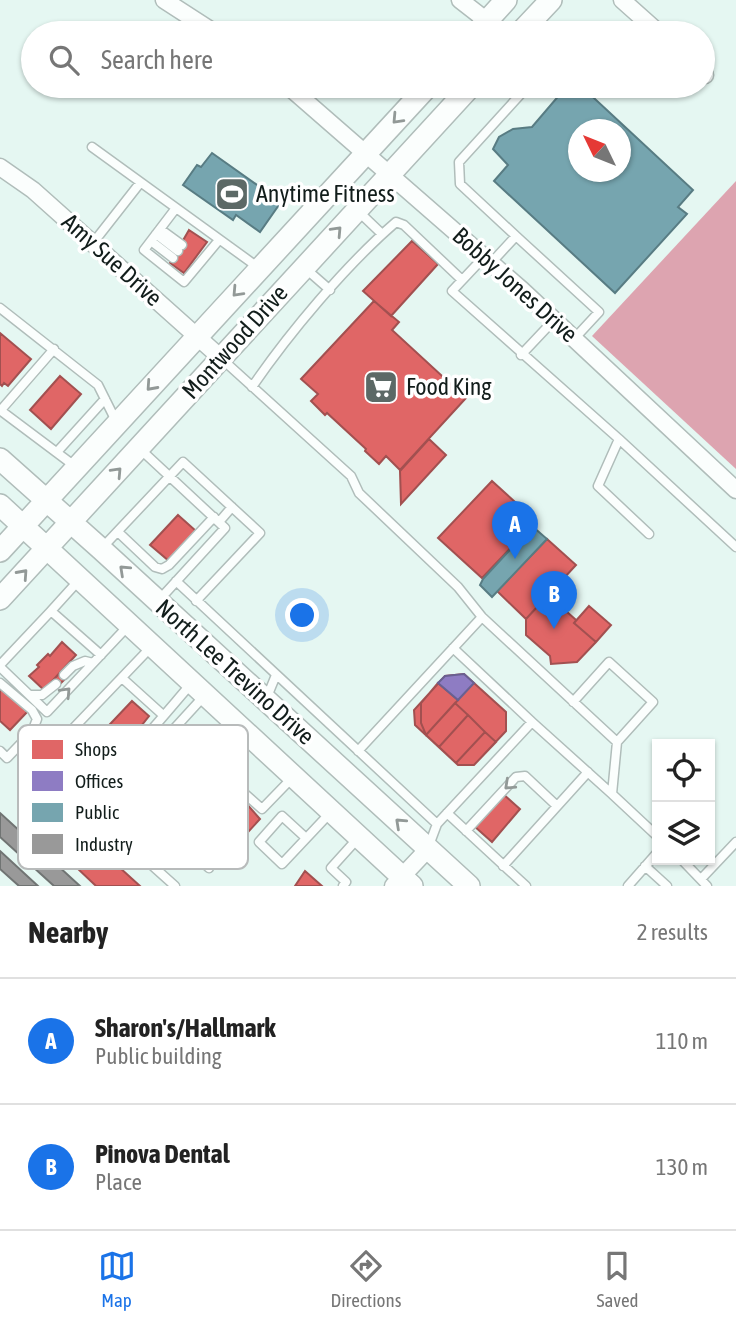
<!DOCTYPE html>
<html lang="en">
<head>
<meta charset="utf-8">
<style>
  :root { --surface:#fff; --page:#f6f6f6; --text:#222; --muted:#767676; --line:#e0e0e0; --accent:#1a73e8 }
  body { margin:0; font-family:"Asap Condensed",sans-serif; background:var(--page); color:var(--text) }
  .controls { position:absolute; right:21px; bottom:21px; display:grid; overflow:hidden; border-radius:0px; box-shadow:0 2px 5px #0004 }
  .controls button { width:63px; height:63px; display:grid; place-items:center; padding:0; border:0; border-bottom:2px solid var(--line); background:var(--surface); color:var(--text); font:35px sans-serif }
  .compass { position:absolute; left:568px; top:119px; width:63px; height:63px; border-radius:50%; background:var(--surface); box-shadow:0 2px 5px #0004; rotate:313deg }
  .you { position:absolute; left:303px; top:616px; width:24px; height:24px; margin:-18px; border:5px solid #fff; border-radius:50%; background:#1a73e8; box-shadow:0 0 0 10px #1a73e833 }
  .badge { display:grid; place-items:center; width:46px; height:46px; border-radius:50%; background:var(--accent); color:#fff; font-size:23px; font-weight:700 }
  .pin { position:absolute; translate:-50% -58px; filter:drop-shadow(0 2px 4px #0008) }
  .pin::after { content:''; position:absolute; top:37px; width:24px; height:21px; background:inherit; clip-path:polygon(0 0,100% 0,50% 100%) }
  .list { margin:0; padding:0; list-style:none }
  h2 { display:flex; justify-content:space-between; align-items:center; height:91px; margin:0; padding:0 28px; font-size:30px }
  h2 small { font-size:23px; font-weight:400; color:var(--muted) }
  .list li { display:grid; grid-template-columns:46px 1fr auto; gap:21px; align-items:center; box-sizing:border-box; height:126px; padding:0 28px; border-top:2px solid var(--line) }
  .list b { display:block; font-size:26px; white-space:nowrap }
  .list p { margin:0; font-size:23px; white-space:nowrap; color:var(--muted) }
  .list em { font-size:23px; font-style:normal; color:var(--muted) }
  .icon { flex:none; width:38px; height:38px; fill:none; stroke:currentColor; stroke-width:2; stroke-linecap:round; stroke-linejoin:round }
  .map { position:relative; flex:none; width:736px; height:886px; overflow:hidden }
  .search { position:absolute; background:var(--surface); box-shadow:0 2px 5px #0004; left:21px; right:21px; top:21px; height:77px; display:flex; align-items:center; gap:18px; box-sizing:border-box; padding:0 24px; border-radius:38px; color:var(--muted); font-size:26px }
  .sheet { height:343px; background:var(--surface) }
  nav { display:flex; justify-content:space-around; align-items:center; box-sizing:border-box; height:98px; border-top:2px solid var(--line); background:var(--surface); font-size:19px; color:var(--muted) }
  nav a { display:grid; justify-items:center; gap:4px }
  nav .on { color:var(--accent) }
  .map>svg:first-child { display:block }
</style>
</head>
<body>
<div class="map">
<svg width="736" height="886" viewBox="0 0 736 886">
  <rect width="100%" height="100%" fill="#e5f7f2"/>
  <path fill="#dda4b0" d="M736,181v288l-144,-133z"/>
  <path fill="#e06666" stroke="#a25050" stroke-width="2" d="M189,230l18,12 -23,31 -14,-10z
    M412,241l26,23 -47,52 -28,-25z
    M374,301l25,21 -7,8 74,68 -66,72 -14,-14 -7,8 -14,-13 1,-2 -39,-36 -2,2 -14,-14 7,-7 -17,-15z
    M0,333l31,26 -23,27 -4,-3 -2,3 -2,-2z
    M60,376l21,18 -30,35 -21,-19z
    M429,439l17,16 -45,49 -1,-33z
    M492,481l44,40 -54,57 -44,-40z
    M178,515l18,16 -27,30 -19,-16z
    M547,539l29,26 -50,54 -29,-28z
    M548,595l28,25 -2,3 22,19 -19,20 -26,2 -1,-8 -24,-21v-16z
    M589,606l22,19 -15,17 -22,-19z
    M62,642l14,13 -32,35 -15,-14 10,-9 -2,-2 11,-11 2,2z
    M61,672l6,5 -9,9 -6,-5z
    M464,674l42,38v19l-32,34h-16l-43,-40 -1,-15 31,-34z
    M438,683l20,17 -32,35 -5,-12v-20z
    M0,687l28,24 -18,19 -10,-9z
    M132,701l17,15 -27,34 2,2 -23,25 -11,-10 -3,3 -11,-10z
    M455,703l13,12 -29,32 -13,-12z
    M468,715l17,17 -29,31 -17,-16z
    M485,732l11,10 -22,23h-16l-2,-2z
    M238,794l22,25 -31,34 -22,-21 22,-23v-5z
    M503,794l17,15 -28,33 -18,-16z
    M76,828l64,58h-44l-39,-37z
    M305,871l17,15h-27z"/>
  <path fill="#8e7cc3" stroke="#696091" stroke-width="2" d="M464,674l10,9 -16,17 -20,-17 7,-7z"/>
  <path fill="#76a5af" stroke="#587c83" stroke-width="2" fill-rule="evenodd" d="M567,86h14l112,104 -15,17 9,7 -72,79 -121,-112 14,-16 -15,-16 6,-12 14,-8 19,-2zM578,130h42v42h-42z
    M212,153l69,49 -21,30 -24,-17 -3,5 -50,-35 14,-20 4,2z
    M532,526l15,13 -55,58 -12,-12 3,-6z"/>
  <path fill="#999" stroke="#707473" stroke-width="2" d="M0,813l80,73h-26l-54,-49z
    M0,851l38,35h-19l-19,-17z"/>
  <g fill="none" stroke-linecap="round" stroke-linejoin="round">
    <g stroke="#b0bdba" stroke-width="11">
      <path id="lane" d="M92,147l167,121
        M176,208l-32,42 40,32 35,-42
        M359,212l23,22
        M160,229l22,16
        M156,234l22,17
        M516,236l83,76 -25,27
        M151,241l22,17
        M93,243l47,-60
        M484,257l-32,34 167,148
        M491,263l25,-27 -56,-52 -1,-22 69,-76
        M306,269l24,21
        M0,308l98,77 18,36
        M521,355l33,-35
        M223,360l128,116 8,17 99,94 24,30 135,125 -5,52 45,42
        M252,387c37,-54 94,-122 144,-165l8,3 58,55
        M0,410l76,57
        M0,411l54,-62
        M139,448l86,80 -65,71
        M57,452l48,-53
        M219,522l13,-15
        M118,532l37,35 7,2 7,-4 45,-48
        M649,534l-51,-48 21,-47 117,108
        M101,549l82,-87 77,71 -64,68
        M176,581l261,243 -9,24
        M51,611l29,-32
        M152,646l-110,115 -6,15c6,12 14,35 30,35 21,-1 107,-107 125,-127
        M453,648l79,74
        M0,665l51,-54 50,44
        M0,667l47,45 81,-86
        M64,675l9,-9 12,-5 8,2
        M122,678l41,37
        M0,683l32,27 5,9 -5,13 -25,26 -7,-7
        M30,695h12l14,-11
        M205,695l-75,82 -6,9 2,6 28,26 52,-55 8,-16 20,-23
        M267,697l9,-22
        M573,702l36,-40 44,40 -36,40
        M68,735l-13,48 2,8 12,8 22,-7
        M358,751l124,-134
        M62,757c3,15 5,33 22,37
        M219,771l43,38 31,-32
        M447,813l79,73
        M97,816l78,70
        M154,818l55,50
        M437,824l95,-102 80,72
        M466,831l50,-54 9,-1 32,30
        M306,838l-24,-22 -23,26 23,22 49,-52
        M142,856l108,-119
        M682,860l25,26
        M503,866l85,-94
        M645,866l22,20
        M701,879l35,-37
        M343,886l3,-4 -15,-14 28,-31
        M628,886l29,-33"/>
    </g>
    <g stroke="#b0bdba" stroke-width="19">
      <path id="street" d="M164,0l51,33
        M460,0l27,21
        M622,0l37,33
        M703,73l2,2
        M288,86l234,204 214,200
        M0,167l33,23 188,168
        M393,886l35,-37"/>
    </g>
    <g stroke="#b0bdba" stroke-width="24">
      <path id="secondary" d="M476,33l30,-33
        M520,33l31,-33
        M0,459l101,90 368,337
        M0,505l412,381
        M0,551l428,-465
        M0,599l471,-513"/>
    </g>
    <use href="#lane" stroke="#fbfefd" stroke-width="8"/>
    <use href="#street" stroke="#fbfefd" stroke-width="16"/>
    <use href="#secondary" stroke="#fbfefd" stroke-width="21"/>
  </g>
  <defs><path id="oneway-chevron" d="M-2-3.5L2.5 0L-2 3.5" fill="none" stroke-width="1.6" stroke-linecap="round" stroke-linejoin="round" transform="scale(1.75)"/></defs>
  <g stroke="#929997">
    <use href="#oneway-chevron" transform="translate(397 119) rotate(133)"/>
    <use href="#oneway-chevron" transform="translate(337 231) rotate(-47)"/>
    <use href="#oneway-chevron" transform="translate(237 292) rotate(133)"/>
    <use href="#oneway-chevron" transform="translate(151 386) rotate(132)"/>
    <use href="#oneway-chevron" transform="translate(117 472) rotate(-47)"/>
    <use href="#oneway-chevron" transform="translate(124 570) rotate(-137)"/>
    <use href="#oneway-chevron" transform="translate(23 574) rotate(-48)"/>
    <use href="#oneway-chevron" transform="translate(66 692) rotate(-47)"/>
    <use href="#oneway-chevron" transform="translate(509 785) rotate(137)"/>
    <use href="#oneway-chevron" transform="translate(400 823) rotate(-137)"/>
  </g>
  <defs>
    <g id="stadium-square" transform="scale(1.75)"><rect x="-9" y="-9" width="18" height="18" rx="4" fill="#5c6966" stroke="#fff"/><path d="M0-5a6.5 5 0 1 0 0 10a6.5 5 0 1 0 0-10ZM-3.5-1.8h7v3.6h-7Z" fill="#fff"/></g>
    <g id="supermarket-square" transform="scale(1.75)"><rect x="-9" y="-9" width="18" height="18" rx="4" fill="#5c6966" stroke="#fff"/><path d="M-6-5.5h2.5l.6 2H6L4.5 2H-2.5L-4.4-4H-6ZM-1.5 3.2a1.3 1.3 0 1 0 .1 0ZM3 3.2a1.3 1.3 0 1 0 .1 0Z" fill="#fff"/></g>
  </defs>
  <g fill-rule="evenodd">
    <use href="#stadium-square" x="232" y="194"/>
    <use href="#supermarket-square" x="381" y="387"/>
  </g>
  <g text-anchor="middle" stroke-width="7" stroke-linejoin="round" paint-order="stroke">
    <g font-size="24" fill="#121d1b" stroke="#fff" text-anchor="start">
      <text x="256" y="202">Anytime Fitness</text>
      <text x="406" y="395">Food King</text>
    </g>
    <g font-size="24" fill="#121d1b" stroke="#fff">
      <text transform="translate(112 260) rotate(42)" y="8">Amy Sue Drive</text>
      <text transform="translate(515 285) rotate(42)" y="8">Bobby Jones Drive</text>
      <text transform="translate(235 342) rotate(-48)" y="8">Montwood Drive</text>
      <text transform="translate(235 672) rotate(42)" y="8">North Lee Trevino Drive</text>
    </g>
  </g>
  <rect x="18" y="725" width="230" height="144" rx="10" fill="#fff" stroke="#b8bbbb" stroke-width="2"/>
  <rect x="32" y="740" width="31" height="19" fill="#e06666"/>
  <rect x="32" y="771" width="31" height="20" fill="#8e7cc3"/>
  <rect x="32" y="803" width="31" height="19" fill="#76a5af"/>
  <rect x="32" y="834" width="31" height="20" fill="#999"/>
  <g font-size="19" fill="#121d1b">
    <text x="75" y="756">Shops</text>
    <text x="75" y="788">Offices</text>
    <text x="75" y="819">Public</text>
    <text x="75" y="851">Industry</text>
  </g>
</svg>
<div class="controls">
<button><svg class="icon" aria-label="locate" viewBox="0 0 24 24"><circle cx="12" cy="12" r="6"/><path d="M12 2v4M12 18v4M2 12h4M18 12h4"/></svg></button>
<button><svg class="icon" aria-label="layers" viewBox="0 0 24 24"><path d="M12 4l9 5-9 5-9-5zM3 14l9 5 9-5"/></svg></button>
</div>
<svg class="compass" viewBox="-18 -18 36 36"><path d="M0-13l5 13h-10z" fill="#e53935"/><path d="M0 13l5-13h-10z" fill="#767676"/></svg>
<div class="you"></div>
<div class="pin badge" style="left:515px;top:559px">A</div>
<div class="pin badge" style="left:554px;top:629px">B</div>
<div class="search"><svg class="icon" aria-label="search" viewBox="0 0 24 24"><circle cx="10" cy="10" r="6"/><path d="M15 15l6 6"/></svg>Search here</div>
</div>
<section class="sheet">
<h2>Nearby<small>2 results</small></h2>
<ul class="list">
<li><span class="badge">A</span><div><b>Sharon's/Hallmark</b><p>Public building</p></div><em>110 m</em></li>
<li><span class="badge">B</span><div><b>Pinova Dental</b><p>Place</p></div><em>130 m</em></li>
</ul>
</section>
<nav>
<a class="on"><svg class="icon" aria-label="map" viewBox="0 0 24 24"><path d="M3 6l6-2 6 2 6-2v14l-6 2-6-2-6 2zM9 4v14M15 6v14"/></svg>Map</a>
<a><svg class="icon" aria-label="directions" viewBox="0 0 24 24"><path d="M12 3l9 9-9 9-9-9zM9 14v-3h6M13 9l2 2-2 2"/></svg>Directions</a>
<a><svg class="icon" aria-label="saved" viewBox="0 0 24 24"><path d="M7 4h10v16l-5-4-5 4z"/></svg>Saved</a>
</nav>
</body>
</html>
